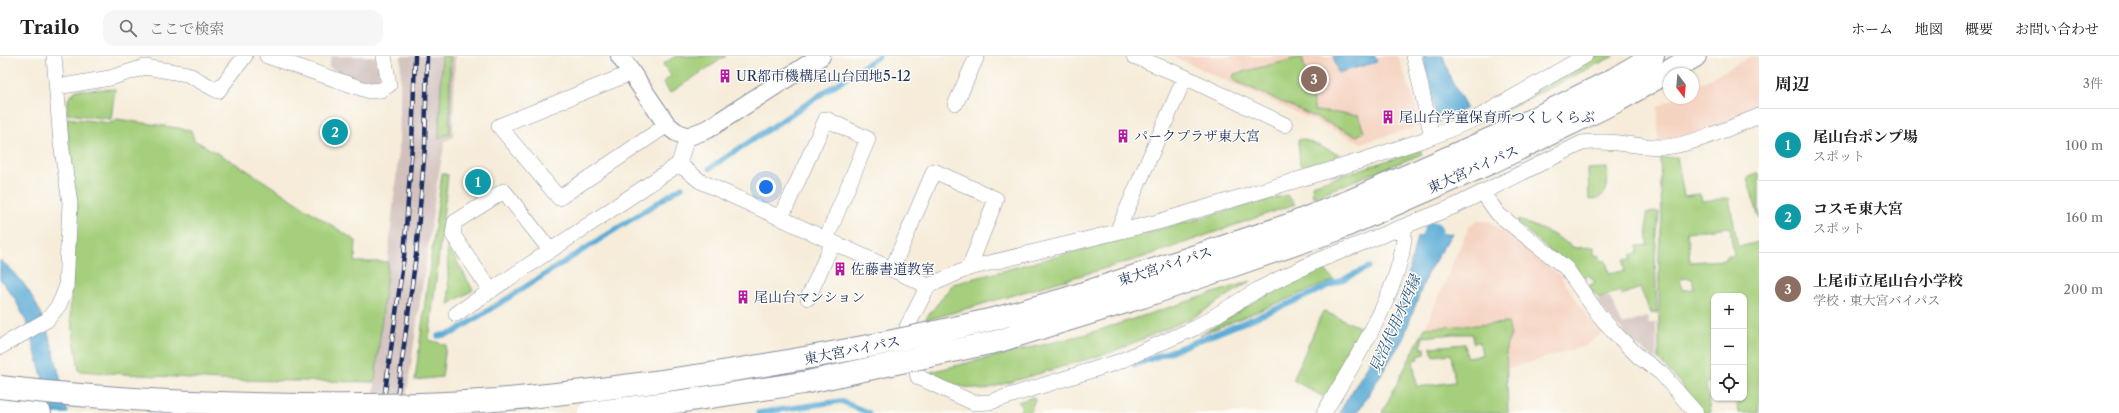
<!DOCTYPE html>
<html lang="ja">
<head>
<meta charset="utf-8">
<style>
  :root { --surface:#fff; --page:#f6f6f6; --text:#222; --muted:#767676; --line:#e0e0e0; --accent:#db2777 }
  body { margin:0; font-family:"Libre Caslon Text","Noto Serif JP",serif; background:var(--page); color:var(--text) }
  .controls { position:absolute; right:12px; bottom:12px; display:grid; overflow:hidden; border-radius:8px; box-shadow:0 1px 3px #0004 }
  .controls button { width:36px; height:36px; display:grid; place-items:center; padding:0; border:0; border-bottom:1px solid var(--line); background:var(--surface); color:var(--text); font:20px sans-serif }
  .compass { position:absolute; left:1663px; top:12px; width:36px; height:36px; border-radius:50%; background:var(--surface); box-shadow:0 1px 3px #0004; rotate:164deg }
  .you { position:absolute; left:766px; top:131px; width:14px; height:14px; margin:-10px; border:3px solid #fff; border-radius:50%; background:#1a73e8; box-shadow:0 0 0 6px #1a73e833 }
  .badge { display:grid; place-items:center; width:26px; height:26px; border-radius:50%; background:var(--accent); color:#fff; font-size:13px; font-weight:700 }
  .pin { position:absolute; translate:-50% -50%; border:2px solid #fff; box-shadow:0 1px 4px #0006 }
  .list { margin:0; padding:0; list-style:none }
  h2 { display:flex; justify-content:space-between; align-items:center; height:52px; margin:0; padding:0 16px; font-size:17px }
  h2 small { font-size:13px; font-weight:400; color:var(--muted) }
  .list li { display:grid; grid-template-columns:26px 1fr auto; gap:12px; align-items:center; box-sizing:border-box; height:72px; padding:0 16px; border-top:1px solid var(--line) }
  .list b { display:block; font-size:15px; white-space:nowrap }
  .list p { margin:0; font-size:13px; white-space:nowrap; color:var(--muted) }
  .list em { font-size:13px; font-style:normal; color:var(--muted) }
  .icon { flex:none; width:22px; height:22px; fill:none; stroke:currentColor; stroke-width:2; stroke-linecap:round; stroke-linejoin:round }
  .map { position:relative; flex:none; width:1759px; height:357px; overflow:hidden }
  header { display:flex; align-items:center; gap:24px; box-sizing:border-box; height:56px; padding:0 20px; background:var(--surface); border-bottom:1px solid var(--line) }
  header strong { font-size:19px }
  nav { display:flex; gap:22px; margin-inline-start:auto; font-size:14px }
  .search { width:280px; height:36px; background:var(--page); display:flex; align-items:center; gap:10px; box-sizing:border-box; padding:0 14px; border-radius:12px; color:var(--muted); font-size:15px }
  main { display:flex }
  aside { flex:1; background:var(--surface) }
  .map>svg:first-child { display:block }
</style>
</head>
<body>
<header>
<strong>Trailo</strong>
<div class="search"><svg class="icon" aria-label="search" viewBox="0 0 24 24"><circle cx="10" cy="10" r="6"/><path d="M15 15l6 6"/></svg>ここで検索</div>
<nav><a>ホーム</a><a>地図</a><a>概要</a><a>お問い合わせ</a></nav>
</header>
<main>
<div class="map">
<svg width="1759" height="357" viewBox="0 0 1759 357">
  <rect width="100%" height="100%" fill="#fdfcf7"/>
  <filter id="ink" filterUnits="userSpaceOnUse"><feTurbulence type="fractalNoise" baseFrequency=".025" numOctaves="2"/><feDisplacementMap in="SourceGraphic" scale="8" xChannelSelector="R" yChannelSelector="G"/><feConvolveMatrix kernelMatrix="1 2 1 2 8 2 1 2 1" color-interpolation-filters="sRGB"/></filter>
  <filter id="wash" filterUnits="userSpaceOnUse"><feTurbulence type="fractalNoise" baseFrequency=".012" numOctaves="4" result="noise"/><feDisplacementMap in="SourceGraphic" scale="16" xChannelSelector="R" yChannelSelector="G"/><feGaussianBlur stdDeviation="0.9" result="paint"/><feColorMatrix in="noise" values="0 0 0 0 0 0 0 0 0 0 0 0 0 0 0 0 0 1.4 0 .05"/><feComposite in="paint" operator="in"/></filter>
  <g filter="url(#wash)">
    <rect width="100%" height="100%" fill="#f6ecd9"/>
    <path fill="#f5d3c1" d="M1172,0h226l25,69 -61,18z
      M1751,0h8v54l-43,18 -54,14h-4v-35l17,-9h18v-10z
      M1476,165h13l70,53 29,43 15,16 -18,13 -78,23 -1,-22 5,-12 -4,-12 -82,5 44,-102z"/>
    <path fill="#d1c0bc" d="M332,0h46l4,28 -5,3 -49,-20z
      M401,0h54l-2,81 -8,4 -8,43 -33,229h-32l27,-264z
      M1609,240l14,29 26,-9 -1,7h8l1,38 -21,-16 -30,-31 -9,-14z"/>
    <path fill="#a5cf7b" stroke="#607f6c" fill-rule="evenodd" d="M442,0h8v77l-11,5z
      M676,0h50l-56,37 -7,-11 8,-6 -8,-12z
      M1596,0h18l-132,65z
      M1302,1l13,54 43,4 6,17 -7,4 -124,-56 1,-6z
      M115,33l-4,30 -44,-5 1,-15 8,-9z
      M66,62l45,5 6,-4 74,11 3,10 51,29 111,72 -1,21h33l-13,120 -155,-2 -141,-9 -9,-59 7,-106z
      M1303,83l36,15 -1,5 -33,8 -5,-2 -2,-25z
      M1420,94l2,4 -109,43 -1,-12z
      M1677,101l7,39 16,-2 2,7 27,-3 9,49 21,-5v171h-21l-1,-10 6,-1 -1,-4h2v-102h-30v86l-8,1 4,30h-9l-21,-30 -21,-23v-108l3,-33 -2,-61zM1730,171l4,29h-7v4l-37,2 -3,-30zM1692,222l2,11 -12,1 -2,-11z
      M1607,112c1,18 3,29 -18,32l-1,-31z
      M442,117l6,2 -19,165 17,5 -4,32 -27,3z
      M1759,117v45l-12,-40z
      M1287,139l8,9 -151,53 -220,64 29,-37z
      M1659,156l-4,44 2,57h-6l-11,-25 -18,7 -2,-4 -21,7 -11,-11 7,-5 -6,-7 -7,5 -65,-58 1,-3 34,15 23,14 19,-1v8l6,1 1,5h5l3,12 16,-2 -1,-11 8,-1v-5l6,-1 -1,-7 11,-1 -2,-32z
      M447,188l26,46 -24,14z
      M1324,213l10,11 -134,55 86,-52z
      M1251,225l-57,36 -82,35 -129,38 -30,-5 -23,-13 157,-38z
      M1323,255l41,18 -37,70 -34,-19z
      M1508,267l3,12 -5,12 2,66h-126l43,-85zM1453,278h20v9l7,-1 2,13 -15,2 -2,-13 -34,3 2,9 18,-2 4,28 -38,5 -4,-27 6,-1 -1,-3 7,-2v-6h-5l3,-11z
      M1033,341l2,3 -6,13h-10l3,-7 -4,-4z"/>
    <path fill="#5cacd6" stroke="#3c6e9a" d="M1333,0h42l2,6 -39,11z
      M1423,0h20l8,24 16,28 -30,15 -6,-35z
      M1452,177l-25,41 -24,65 -46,74h-18l49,-81 19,-53 10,-42z
      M0,204c47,34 55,100 68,153h-15l-27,-92 -11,-22 -15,-20z"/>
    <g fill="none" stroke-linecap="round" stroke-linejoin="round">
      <path stroke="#5cacd6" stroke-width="5.5" d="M710,112l169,-112
        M438,280l15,-3 229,-146
        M1135,309c79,-30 158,-61 234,-98
        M758,357l83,-12 28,12"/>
      <path stroke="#5cacd6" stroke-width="19" d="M1423,204l10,-29"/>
    </g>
  </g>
  <g filter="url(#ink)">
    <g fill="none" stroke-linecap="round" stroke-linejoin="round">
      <g stroke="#888e9c" stroke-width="16">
        <path id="minor" d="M267,0l102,35 12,-1 8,-5 -5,-29
          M1134,0l51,21 100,48
          M1414,0l18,81
          M1585,0l-108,62 -45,19 -72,24 -202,61 -189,46 -41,18 -21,41 11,50 56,26 16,-1 128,-40 77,-34 64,-39 26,-13 32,-15 138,-55 127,-63c27,-4 53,4 80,4 25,0 73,-21 97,-31
          M631,17l-132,53 60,72 108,-73
          M57,31l53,-9 35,-11 42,7 31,17 27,-35
          M956,47l21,-47
          M687,81l-8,27 21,17 228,105
          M1483,137l15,21 68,54 33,47 15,17 25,25 22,16 35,40
          M781,162l45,-99 42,20 -42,100
          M1117,176l68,-155
          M892,213l42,-98 62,28 -27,69
          M491,235l-38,-56 2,-13 49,-31 46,59
          M808,242l25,-56
          M456,258l223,-150
          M0,291l47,-27 12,-15 7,-17 4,-85 -9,-60 -7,-87
          M1324,357c28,-48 83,-131 80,-186"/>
      </g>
      <g stroke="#888e9c" stroke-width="20">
        <path id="tertiary" d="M620,0l47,69 9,7 11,5 21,-8 113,-73"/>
      </g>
      <g stroke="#888e9c" stroke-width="24">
        <path id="trunk" d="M994,263l75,-21 220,-73 63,-25 163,-72 99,-49 39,-23
          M999,285l143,-44 194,-67 154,-67 127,-62 78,-45
          M0,353l40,4"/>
      </g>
      <use href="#minor" stroke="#fff" stroke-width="15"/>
      <use href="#tertiary" stroke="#fff" stroke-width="18"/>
      <use href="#trunk" stroke="#fff" stroke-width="22"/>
      <g stroke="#1b2f5e" stroke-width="4.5">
        <path id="rail" d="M382,357l22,-157 8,-110 3,-90
          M395,357l21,-158 9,-109 2,-90"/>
      </g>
      <use href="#rail" stroke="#fdfcf7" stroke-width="3" stroke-dasharray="9" stroke-linecap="butt"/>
      <g stroke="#888e9c" stroke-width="24" stroke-linecap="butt">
        <path id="trunk-bridge" d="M0,331c100,12 201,17 301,18 79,1 158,0 237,-9 154,-16 306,-42 456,-77
          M589,357l94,-12 120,-18 196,-42"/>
      </g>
      <use href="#trunk-bridge" stroke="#fff" stroke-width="22"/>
    </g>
  </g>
  <defs>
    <g id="building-bare" transform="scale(1.08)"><path d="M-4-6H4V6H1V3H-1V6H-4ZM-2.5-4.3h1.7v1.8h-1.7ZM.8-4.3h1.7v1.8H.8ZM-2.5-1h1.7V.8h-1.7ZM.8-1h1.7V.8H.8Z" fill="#b5179e" stroke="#fdfcf7" stroke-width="2.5" paint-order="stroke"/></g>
  </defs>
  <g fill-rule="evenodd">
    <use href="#building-bare" x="725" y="20"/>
    <use href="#building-bare" x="1388" y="61"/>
    <use href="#building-bare" x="1123" y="80"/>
    <use href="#building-bare" x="840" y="213"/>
    <use href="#building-bare" x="743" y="241"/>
  </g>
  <g text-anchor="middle" stroke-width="3" stroke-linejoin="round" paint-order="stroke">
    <g font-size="14" fill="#1b2f5e" stroke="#fdfcf7" text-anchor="start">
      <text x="736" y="25">UR都市機構尾山台団地5-12</text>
      <text x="1399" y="66">尾山台学童保育所つくしくらぶ</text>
      <text x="1134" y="85">パークプラザ東大宮</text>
      <text x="851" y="218">佐藤書道教室</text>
      <text x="754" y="246">尾山台マンション</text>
    </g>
    <g font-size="14" fill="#1b2f5e" stroke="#fdfcf7">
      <text transform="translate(1473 113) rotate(-24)" y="5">東大宮バイパス</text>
      <text transform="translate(1165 210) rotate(-18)" y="5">東大宮バイパス</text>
      <text transform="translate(852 294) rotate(-11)" y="5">東大宮バイパス</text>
    </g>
    <g font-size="15" font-style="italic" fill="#325b88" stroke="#fdfcf7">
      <text transform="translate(1395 268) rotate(-66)" y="5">見沼代用水西縁</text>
    </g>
  </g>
</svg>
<div class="controls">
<button>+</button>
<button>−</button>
<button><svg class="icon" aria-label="locate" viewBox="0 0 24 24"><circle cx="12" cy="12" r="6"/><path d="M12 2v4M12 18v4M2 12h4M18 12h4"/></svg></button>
</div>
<svg class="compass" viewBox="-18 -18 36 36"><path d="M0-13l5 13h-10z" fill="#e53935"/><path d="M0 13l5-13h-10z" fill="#767676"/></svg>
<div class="you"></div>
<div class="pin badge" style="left:478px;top:126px;background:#0f9aa8">1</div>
<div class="pin badge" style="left:335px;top:76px;background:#0f9aa8">2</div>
<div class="pin badge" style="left:1314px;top:23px;background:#8d6e63">3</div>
</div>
<aside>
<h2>周辺<small>3件</small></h2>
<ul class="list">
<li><span class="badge" style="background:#0f9aa8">1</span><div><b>尾山台ポンプ場</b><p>スポット</p></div><em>100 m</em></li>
<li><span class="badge" style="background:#0f9aa8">2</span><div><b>コスモ東大宮</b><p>スポット</p></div><em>160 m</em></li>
<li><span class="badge" style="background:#8d6e63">3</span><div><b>上尾市立尾山台小学校</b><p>学校 · 東大宮バイパス</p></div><em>200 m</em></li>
</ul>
</aside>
</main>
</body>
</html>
